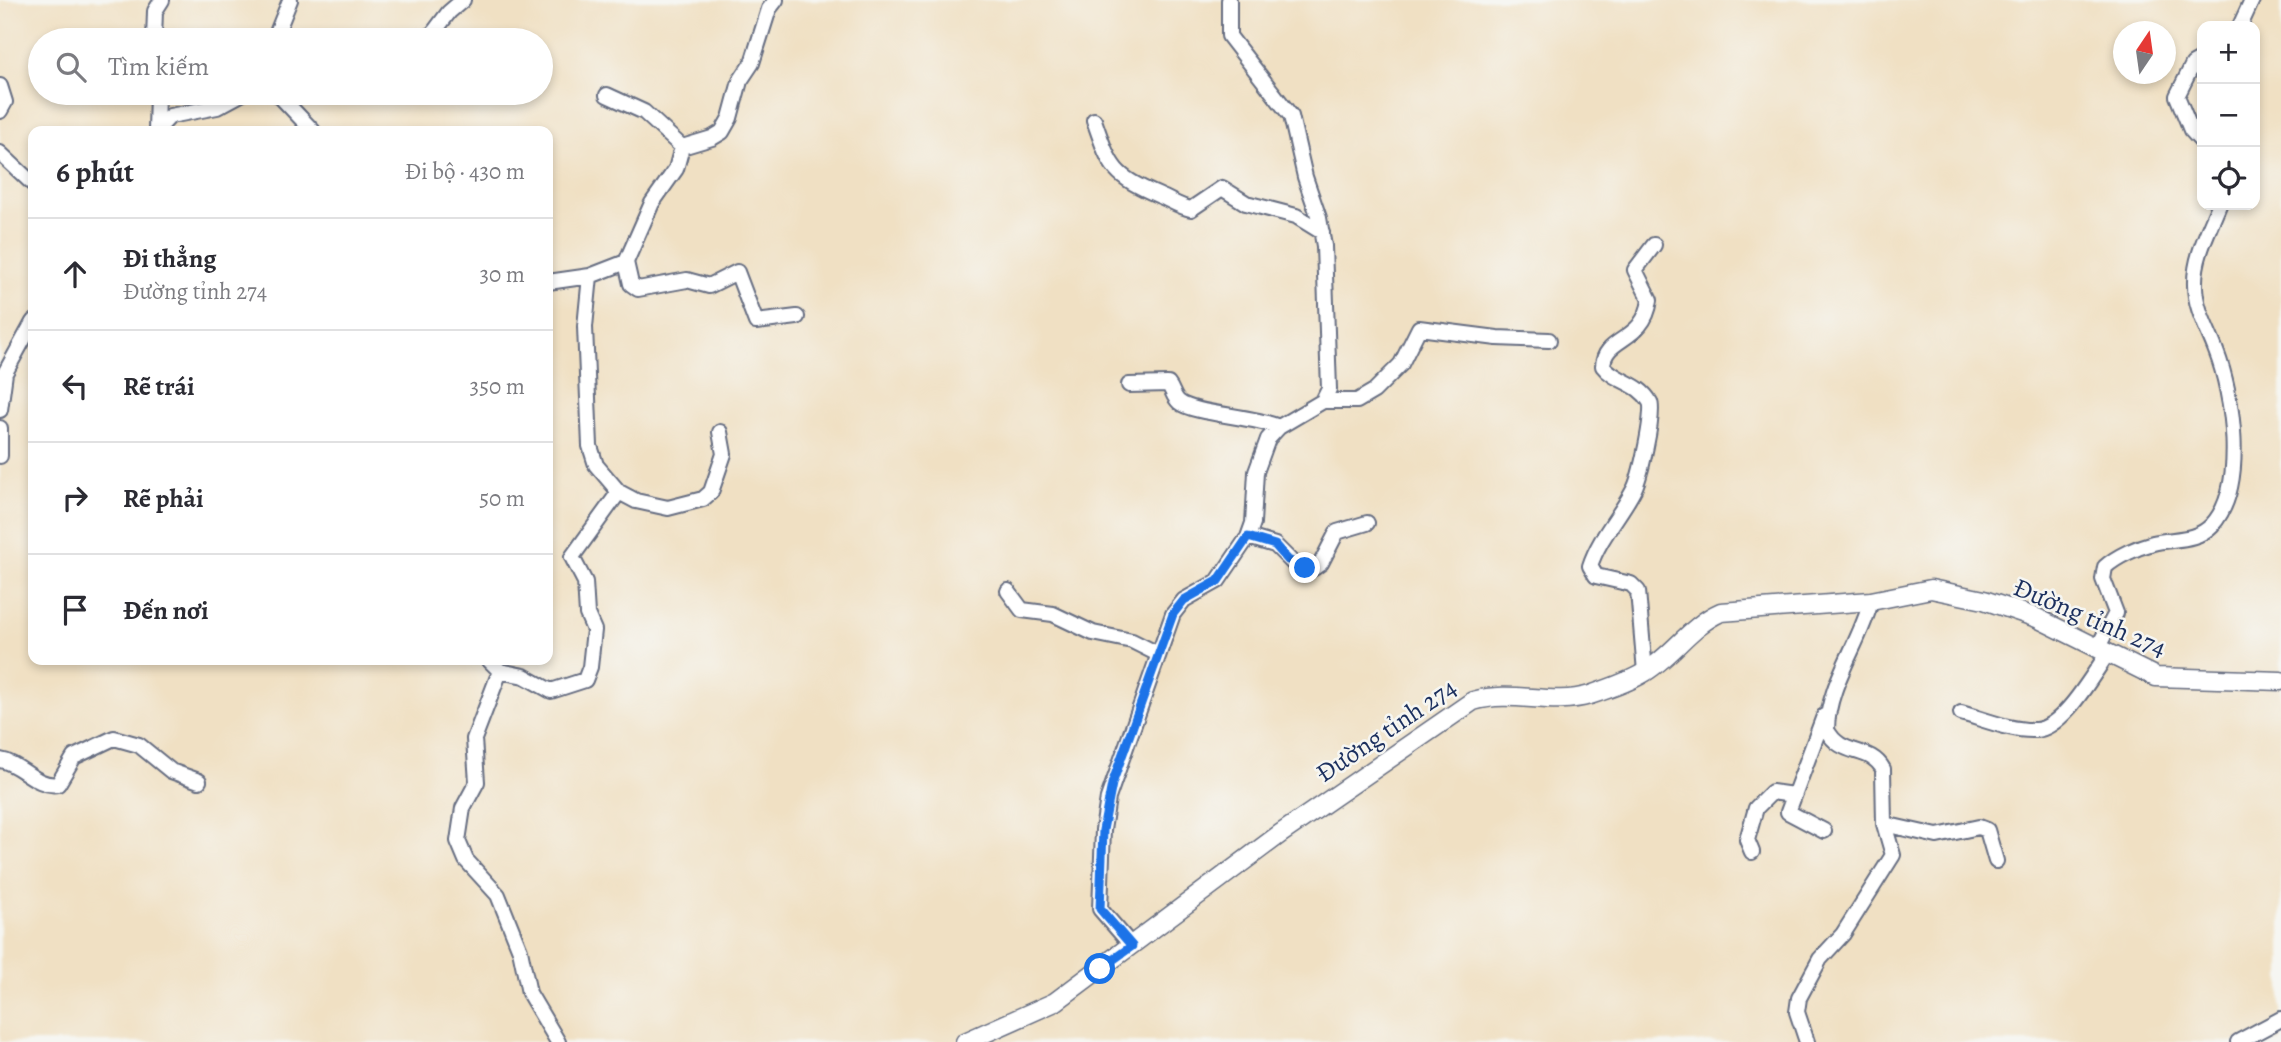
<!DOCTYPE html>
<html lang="vi">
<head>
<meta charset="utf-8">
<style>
  :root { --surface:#fff; --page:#f7f7f7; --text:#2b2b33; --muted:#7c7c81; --line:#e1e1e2 }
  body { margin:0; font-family:Alegreya,serif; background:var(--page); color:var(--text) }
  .controls { position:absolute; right:21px; top:21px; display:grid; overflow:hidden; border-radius:14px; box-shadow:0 4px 10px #0003 }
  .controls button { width:63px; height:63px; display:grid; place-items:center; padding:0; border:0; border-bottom:2px solid var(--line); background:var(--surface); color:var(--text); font:35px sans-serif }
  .compass { position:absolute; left:2113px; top:21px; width:63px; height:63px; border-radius:50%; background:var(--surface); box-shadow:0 4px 10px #0003; rotate:13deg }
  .stop { position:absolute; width:21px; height:21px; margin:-16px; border:5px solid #1a73e8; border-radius:50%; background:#fff }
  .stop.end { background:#1a73e8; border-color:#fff; box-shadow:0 2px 7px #0008 }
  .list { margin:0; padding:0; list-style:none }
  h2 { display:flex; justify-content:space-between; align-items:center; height:91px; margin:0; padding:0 28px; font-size:30px }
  h2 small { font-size:23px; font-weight:400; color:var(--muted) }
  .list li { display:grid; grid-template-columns:46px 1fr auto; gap:21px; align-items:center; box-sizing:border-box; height:112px; padding:0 28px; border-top:2px solid var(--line) }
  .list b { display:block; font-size:26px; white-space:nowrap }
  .list p { margin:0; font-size:23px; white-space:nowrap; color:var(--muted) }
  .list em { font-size:23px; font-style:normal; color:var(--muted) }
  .icon { flex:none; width:38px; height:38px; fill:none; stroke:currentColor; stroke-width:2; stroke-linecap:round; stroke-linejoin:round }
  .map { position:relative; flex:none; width:2281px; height:1042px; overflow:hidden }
  .search { position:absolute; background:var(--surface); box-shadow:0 4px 10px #0003; left:28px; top:28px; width:525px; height:77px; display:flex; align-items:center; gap:18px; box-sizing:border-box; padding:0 24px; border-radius:38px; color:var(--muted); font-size:26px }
  .panel { position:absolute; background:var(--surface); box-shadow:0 4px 10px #0003; left:28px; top:126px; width:525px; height:539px; border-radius:14px }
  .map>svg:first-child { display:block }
</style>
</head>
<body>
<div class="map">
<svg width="2281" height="1042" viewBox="0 0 2281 1042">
  <rect width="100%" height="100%" fill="#f6f6f2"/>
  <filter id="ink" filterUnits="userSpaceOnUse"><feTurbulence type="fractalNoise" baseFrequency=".0143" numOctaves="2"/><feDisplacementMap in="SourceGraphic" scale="14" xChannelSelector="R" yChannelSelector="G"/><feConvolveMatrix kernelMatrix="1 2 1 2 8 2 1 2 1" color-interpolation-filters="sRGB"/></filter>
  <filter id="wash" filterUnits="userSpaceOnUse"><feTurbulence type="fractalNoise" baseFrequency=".00686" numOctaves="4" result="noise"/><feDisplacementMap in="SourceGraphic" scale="28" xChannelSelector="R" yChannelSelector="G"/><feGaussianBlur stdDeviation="1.57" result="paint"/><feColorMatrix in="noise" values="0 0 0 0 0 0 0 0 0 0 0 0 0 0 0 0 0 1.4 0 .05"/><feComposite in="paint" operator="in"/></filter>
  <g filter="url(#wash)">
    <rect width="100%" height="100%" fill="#f0e0c3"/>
  </g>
  <g filter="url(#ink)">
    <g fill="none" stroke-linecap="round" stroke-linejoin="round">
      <g stroke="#666d81" stroke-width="18">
        <path id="minor" d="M2240,26l12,-26
          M154,40l1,-29 7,-11
          M274,40l16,-40
          M428,40l21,-28 14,-12
          M2202,59l-9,5 -16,32 14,34 11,12
          M0,86l5,16 -5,9
          M277,93l36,38
          M607,95l37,17 38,35
          M1094,120c17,49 18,55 66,76 10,4 20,11 31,13l31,-21 24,15 50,13 26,16
          M156,131l14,-15 47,-9 26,-14
          M156,131l1,-38
          M0,153l33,31
          M626,262l5,22 7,5 49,-9 22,6 28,-14 19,50 41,-5
          M590,276l-5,51 5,119 6,19 23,27 17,9 32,7 35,-9 8,-7 13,-38 -4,-22
          M548,282l42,-6 36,-14 26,-59 24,-34 6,-22 30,-9 10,-6 8,-14 10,-37 12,-18 17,-54 7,-9
          M1129,385l39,-1c5,6 5,13 11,18 14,12 75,14 100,25
          M1323,401h34l17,-10 27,-27 18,-36 78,10 52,2
          M0,410l5,-37 28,-51
          M0,428v28
          M1248,537l27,8 21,21 18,2 7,-5 16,-31 30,-9
          M1008,591l14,19 31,4 40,19 39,8 26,13
          M2098,647l18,-34 -13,-34 2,-12c12,-11 33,-20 48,-24 20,-5 43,-1 59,-18 35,-38 21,-131 4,-174 -8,-22 -21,-42 -21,-66 -1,-28 14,-55 24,-80
          M489,660l11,11 24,5 27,15 34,-11 5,-13 4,-37 -7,-16 -2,-32 -13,-25 47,-65
          M500,671l-26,68 3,43 -14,26 -5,33 8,19 32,35 22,55 9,43 29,49
          M1645,672l-7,-81 -7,-7 -35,-8 -6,-10c9,-28 30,-50 43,-75 7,-11 22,-79 17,-89 -11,-20 -35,-20 -47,-36 1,-30 41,-23 47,-66l-15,-30 19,-25
          M1961,713c22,6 50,18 74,17 28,-1 58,-56 73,-77
          M0,760c21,3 36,28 58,24l16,-27 40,-19 25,7 32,26 28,10
          M1884,824l53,12 42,-9 8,3 9,31
          M1824,831l-36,-19 36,-96
          M1752,852l-5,-12 9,-32 16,-16 21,3
          M1132,946l-32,-37 3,-79 5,-32 65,-184 11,-14 34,-19 30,-44 5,-14 3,-51 12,-33 11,-12 44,-26 6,-12 -5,-143 -5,-28 -14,-41 -14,-61 -62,-80v-36
          M1807,1042l-10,-30 2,-14 21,-39 23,-25 50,-79 -9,-31 -1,-55c-13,-24 -42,-11 -56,-39 0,-45 33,-86 44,-129
          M2238,1042l43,-23"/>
      </g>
      <g stroke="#666d81" stroke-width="21">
        <path id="major" d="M965,1042l90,-40 225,-168 193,-133c41,-12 77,6 117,-6 18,-6 39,-13 55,-23 28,-17 46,-47 76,-60l150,-11 60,-12 53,11 53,18 119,59 125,4"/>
      </g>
      <use href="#minor" stroke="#fff" stroke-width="14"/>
      <use href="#major" stroke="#fff" stroke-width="18"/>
    </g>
  </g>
  <g fill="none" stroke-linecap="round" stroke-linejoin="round" filter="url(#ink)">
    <path stroke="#1a73e8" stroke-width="9" d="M1100,969l32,-23 -32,-37 3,-79 9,-46 61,-170 11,-14 34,-19 30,-44 27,8 13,15 17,8"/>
  </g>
  <g text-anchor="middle" stroke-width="5" stroke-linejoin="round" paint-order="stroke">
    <g font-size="26" fill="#1b2f5e" stroke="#f6f6f2">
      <text transform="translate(2090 617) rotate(23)" y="9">Đường tỉnh 274</text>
      <text transform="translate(1386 730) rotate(-34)" y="9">Đường tỉnh 274</text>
    </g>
  </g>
</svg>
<div class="controls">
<button>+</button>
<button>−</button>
<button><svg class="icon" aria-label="locate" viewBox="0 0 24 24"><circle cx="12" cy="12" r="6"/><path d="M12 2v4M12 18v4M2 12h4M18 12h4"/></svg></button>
</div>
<svg class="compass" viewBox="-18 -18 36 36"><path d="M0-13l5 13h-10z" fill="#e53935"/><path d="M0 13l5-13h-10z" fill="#7c7c81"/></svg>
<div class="stop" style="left:1100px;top:969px"></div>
<div class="stop end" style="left:1305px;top:568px"></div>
<div class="search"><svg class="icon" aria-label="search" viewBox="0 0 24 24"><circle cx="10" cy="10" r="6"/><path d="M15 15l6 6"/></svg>Tìm kiếm</div>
<section class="panel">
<h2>6 phút<small>Đi bộ · 430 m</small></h2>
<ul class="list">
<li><svg class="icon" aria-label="ahead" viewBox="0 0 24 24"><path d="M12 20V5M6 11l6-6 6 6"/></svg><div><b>Đi thẳng</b><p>Đường tỉnh 274</p></div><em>30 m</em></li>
<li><svg class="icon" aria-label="left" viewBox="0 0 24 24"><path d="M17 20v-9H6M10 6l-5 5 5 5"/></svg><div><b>Rẽ trái</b></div><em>350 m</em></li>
<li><svg class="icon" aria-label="right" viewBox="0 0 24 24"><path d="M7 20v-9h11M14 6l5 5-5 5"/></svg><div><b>Rẽ phải</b></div><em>50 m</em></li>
<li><svg class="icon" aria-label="arrive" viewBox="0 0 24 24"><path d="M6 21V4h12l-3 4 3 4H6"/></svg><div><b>Đến nơi</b></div></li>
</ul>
</section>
</div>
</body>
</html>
